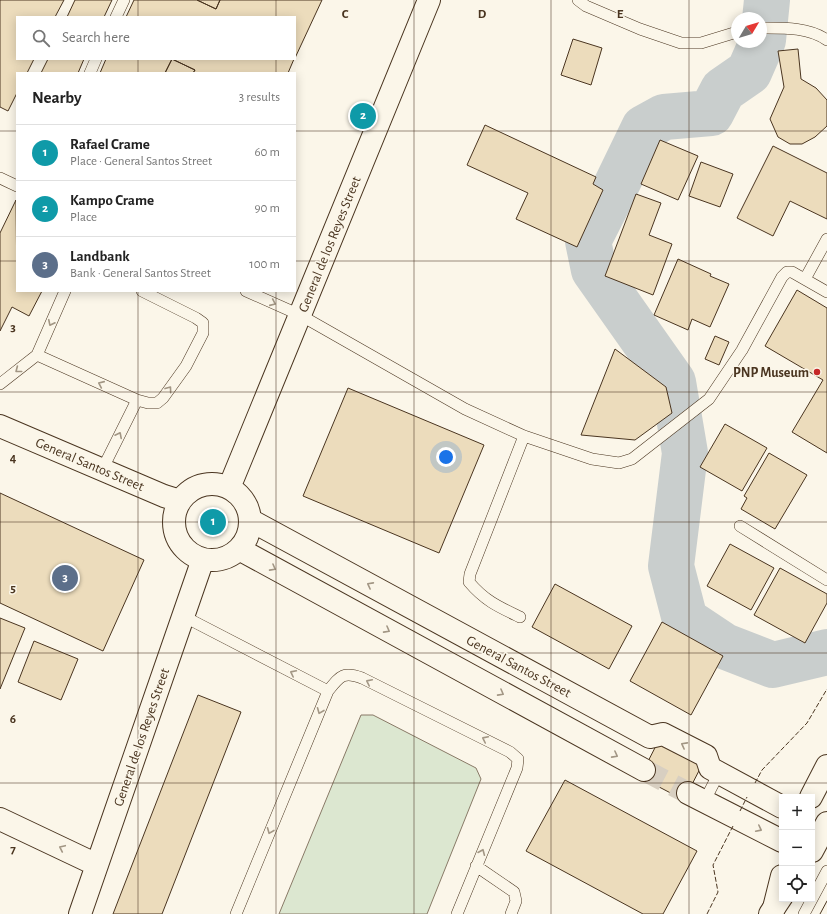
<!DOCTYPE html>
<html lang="en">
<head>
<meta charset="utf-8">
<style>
  :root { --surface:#fff; --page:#f6f6f6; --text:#222; --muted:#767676; --line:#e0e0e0; --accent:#d93025 }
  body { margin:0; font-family:"Alegreya Sans",sans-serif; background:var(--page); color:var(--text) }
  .controls { position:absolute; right:12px; bottom:12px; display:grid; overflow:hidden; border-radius:0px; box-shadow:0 2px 10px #0003 }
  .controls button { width:36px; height:36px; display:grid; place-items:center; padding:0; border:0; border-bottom:1px solid var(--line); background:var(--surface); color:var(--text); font:20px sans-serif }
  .compass { position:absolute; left:731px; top:12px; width:36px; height:36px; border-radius:50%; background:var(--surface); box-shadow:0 2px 10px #0003; rotate:52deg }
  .you { position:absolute; left:446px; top:457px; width:14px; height:14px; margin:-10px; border:3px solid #fff; border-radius:50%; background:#1a73e8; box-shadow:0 0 0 6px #1a73e833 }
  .badge { display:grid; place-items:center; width:26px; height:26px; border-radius:50%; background:var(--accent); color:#fff; font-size:13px; font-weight:700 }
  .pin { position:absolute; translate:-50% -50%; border:2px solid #fff; box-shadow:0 1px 4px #0006 }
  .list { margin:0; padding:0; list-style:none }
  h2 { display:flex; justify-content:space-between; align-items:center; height:52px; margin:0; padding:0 16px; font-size:17px }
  h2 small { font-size:13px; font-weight:400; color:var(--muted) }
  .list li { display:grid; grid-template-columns:26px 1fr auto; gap:12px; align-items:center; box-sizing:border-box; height:56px; padding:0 16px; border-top:1px solid var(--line) }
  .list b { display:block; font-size:15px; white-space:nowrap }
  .list p { margin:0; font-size:13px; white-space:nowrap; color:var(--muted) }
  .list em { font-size:13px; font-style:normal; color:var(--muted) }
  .icon { flex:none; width:22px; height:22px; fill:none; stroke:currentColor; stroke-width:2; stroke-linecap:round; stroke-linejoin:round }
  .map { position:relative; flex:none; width:827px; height:914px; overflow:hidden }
  .search { position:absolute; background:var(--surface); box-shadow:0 2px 10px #0003; left:16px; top:16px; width:280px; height:44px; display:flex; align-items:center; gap:10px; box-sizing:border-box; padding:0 14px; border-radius:0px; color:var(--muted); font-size:15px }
  .panel { position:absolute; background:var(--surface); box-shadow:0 2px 10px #0003; left:16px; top:72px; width:280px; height:220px; border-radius:0px }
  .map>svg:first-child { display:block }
</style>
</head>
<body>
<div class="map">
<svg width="827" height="914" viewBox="0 0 827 914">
  <rect width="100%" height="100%" fill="#fbf6e9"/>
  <path fill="#dce7d0" stroke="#887966" d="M361,715h12l103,53 5,11 -54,135h-148z"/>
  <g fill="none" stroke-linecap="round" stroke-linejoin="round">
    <path stroke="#c9cecd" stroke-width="46" d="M767,0l-4,40 -14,32 -26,18 -12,23 -47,4 -20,11 -30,62 -26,51 6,29 79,112 12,71 -14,113 14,54 39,26 49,19 54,-13"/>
  </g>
  <path fill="#ecdcbc" stroke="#4a3520" d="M0,0h64l-9,17h-38v42h17l-7,14h-10v20l-9,18 -8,-4z
    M75,0h37l-8,17h-37z
    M134,0h63l19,9 4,-9h102l-27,58v-41h-169z
    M197,0h23l-4,9z
    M573,39l29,9 -11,37 -30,-10z
    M798,49l3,30 15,9 11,12v26l-12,11 -13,7h-12l-12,-7 -8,-18 14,-32 -6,-36z
    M48,59h36l-6,14h-37z
    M106,59h188l-6,14h-95l2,-3 -23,-11 -7,14h-65z
    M172,59l23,11 -2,3h-28z
    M485,125l111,52 -3,7 10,6 -26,57 -61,-28 12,-26 -61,-28z
    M660,140l38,16 -20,44 -37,-16z
    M773,146l54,27v46l-37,-18 -17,35 -36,-18z
    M701,162l32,12 -13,33 -31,-11z
    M636,194l25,9 -12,32 23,9 -19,51 -48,-19z
    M16,200l1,91h25l-13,25 -17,-9 -12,24v-98z
    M678,259l33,15 -1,2 19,8 -19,43 -18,-8 -4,11 -34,-15z
    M797,290l30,18v145l-35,-21 31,-52 -58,-34z
    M715,336l14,6 -10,23 -14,-6z
    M615,349l51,38 6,26 -37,27 -54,-5z
    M348,388l136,57 -45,108 -136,-57z
    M725,424l42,24 -25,43 -42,-24z
    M769,453l38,22 -32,54 -34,-20 6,-11 -3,-2z
    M0,493l144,67 -41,91 -103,-48z
    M730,544l44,24 -23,42 -44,-24z
    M780,568l47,26v9l-22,40 -51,-28z
    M555,584l77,42 -23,43 -77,-42z
    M0,618l25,10 -25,61z
    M662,622l61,34 -32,59 -61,-34z
    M34,641l44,18 -17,41 -43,-18z
    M198,695l43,17 -79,202h-49z
    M661,736l44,23 -21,41 -44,-23z
    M565,780l132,71 -34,63h-20l-117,-63z"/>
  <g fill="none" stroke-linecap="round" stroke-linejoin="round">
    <path stroke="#d8cfc1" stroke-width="22" stroke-dasharray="22 11" stroke-linecap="butt" d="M644,770l44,23"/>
    <g stroke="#4a3520" stroke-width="12">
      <path id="service" d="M578,0l8,6 54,23 41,14h20l36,-11
        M116,17l8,-17
        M761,28c22,0 47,-1 66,12
        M90,73l6,-14
        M0,178l17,8
        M805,279l22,-40
        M246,291l54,24 165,94 59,27 68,23 27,4 13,-4 77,-60 33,-49 40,-73 5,-5h5l35,20
        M37,355l100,45 11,3h9l6,-5 23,-32 17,-33v-10l-7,-5 -54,-27
        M0,384l37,-29 28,-64
        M102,470l35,-70
        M740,526l87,54
        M183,616l145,75
        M520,617c-21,-10 -35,-16 -51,-35l1,-8 54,-138
        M704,802l15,-29
        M476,866l38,26 2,9 -5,13
        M236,914l92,-223c12,-15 15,-20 34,-13l148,74 8,7 -1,9 -60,146
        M804,914l23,-43"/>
    </g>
    <g stroke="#4a3520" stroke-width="24">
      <path id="minor" d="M0,426l164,70 16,5
        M174 522a38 38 0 1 1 76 0a38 38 0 1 1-76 0Z
        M229,488l200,-488
        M250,520l400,217 13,-3 43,22 4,12 72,39
        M239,549l405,221
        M688,793l94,48
        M0,819l97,46
        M80,914l123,-355"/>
    </g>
    <g stroke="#4a3520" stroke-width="24">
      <path id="secondary" d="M811,797l16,-31
        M774,908l8,-32"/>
    </g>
    <g stroke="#4a3520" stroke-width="24">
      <path id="trunk" d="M812,851l15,-28
        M770,914l12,-18"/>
    </g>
    <use href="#service" stroke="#fbf6e9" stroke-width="11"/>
    <use href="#minor" stroke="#fbf6e9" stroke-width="22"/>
    <use href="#secondary" stroke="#fbf6e9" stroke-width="22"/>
    <use href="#trunk" stroke="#fbf6e9" stroke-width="22"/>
    <path stroke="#4a3520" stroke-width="1" d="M820,914l7,-13"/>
    <path stroke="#4a3520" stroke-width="1" stroke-dasharray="5 2" stroke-linecap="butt" d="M755,783l7,-13 45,-47 20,-34
      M740,811l7,-14
      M707,914l11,-22 -5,-27 20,-39"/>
  </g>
  <defs><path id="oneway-chevron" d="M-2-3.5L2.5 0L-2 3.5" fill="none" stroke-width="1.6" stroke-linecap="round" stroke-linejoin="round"/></defs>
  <g stroke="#a29684">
    <use href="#oneway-chevron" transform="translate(273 303) rotate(24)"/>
    <use href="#oneway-chevron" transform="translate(51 323) rotate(116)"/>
    <use href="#oneway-chevron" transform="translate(18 370) rotate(142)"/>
    <use href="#oneway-chevron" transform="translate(101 384) rotate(-156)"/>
    <use href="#oneway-chevron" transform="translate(169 389) rotate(-54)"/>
    <use href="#oneway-chevron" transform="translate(119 435) rotate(-63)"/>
    <use href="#oneway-chevron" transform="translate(273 568) rotate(29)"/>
    <use href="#oneway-chevron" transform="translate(370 585) rotate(-152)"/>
    <use href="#oneway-chevron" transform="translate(387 630) rotate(29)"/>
    <use href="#oneway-chevron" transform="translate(293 673) rotate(-153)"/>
    <use href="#oneway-chevron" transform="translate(369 682) rotate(-154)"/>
    <use href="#oneway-chevron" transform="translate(501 693) rotate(29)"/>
    <use href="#oneway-chevron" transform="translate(320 711) rotate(112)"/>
    <use href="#oneway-chevron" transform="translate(485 739) rotate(-154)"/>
    <use href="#oneway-chevron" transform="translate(684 745) rotate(-152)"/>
    <use href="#oneway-chevron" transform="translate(615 755) rotate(28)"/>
    <use href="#oneway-chevron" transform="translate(759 829) rotate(27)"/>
    <use href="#oneway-chevron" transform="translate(270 831) rotate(112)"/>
    <use href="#oneway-chevron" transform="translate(62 848) rotate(-155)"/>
    <use href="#oneway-chevron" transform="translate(482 852) rotate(-67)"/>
  </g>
  <path fill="none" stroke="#4a3520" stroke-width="1" stroke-opacity="0.55" d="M138,0v17M276,0v17M414,0v914M551,0v914M689,0v914M138,59v14M276,59v14M0,131h17M295,131h532M0,261h17M295,261h532M138,291v623M276,291v623M0,392h827M0,522h827M0,653h827M0,783h827"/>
  <circle fill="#c62828" stroke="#fbf6e9" stroke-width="1.5" cx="817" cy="372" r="4"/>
  <g text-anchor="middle" stroke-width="3" stroke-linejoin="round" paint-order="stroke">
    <g font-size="14" fill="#4a3520" stroke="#fbf6e9">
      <text transform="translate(329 244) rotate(-68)" y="5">General de los Reyes Street</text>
      <text transform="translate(90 464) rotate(23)" y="5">General Santos Street</text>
      <text transform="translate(519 666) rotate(28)" y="5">General Santos Street</text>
      <text transform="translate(141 737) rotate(-71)" y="5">General de los Reyes Street</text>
    </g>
    <g font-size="14" font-weight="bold" fill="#4a3520" stroke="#fbf6e9" text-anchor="end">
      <text x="809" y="377">PNP Museum</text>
    </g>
  </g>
  <g font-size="13" text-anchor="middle" font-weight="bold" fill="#4a3520" stroke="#fbf6e9" stroke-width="3" stroke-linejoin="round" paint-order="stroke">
    <text x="345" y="18">C</text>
    <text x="482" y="18">D</text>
    <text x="620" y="18">E</text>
    <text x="13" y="331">3</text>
    <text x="13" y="462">4</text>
    <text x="13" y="592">5</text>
    <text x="13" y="723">6</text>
    <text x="13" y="853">7</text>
  </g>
</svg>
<div class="controls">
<button>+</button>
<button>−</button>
<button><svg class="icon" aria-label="locate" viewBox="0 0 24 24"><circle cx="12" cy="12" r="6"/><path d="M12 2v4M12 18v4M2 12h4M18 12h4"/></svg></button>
</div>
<svg class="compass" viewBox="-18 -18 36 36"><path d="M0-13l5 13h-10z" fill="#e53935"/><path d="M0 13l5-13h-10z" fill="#767676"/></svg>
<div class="you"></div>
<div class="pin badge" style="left:213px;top:522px;background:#0f9aa8">1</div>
<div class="pin badge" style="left:363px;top:116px;background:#0f9aa8">2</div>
<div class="pin badge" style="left:65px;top:578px;background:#5c6f8a">3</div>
<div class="search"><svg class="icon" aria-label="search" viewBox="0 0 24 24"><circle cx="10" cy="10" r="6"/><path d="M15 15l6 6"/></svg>Search here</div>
<section class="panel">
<h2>Nearby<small>3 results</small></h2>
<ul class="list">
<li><span class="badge" style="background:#0f9aa8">1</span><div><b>Rafael Crame</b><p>Place · General Santos Street</p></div><em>60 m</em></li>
<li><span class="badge" style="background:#0f9aa8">2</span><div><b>Kampo Crame</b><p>Place</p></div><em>90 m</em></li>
<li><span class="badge" style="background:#5c6f8a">3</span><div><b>Landbank</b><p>Bank · General Santos Street</p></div><em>100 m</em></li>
</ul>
</section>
</div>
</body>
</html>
